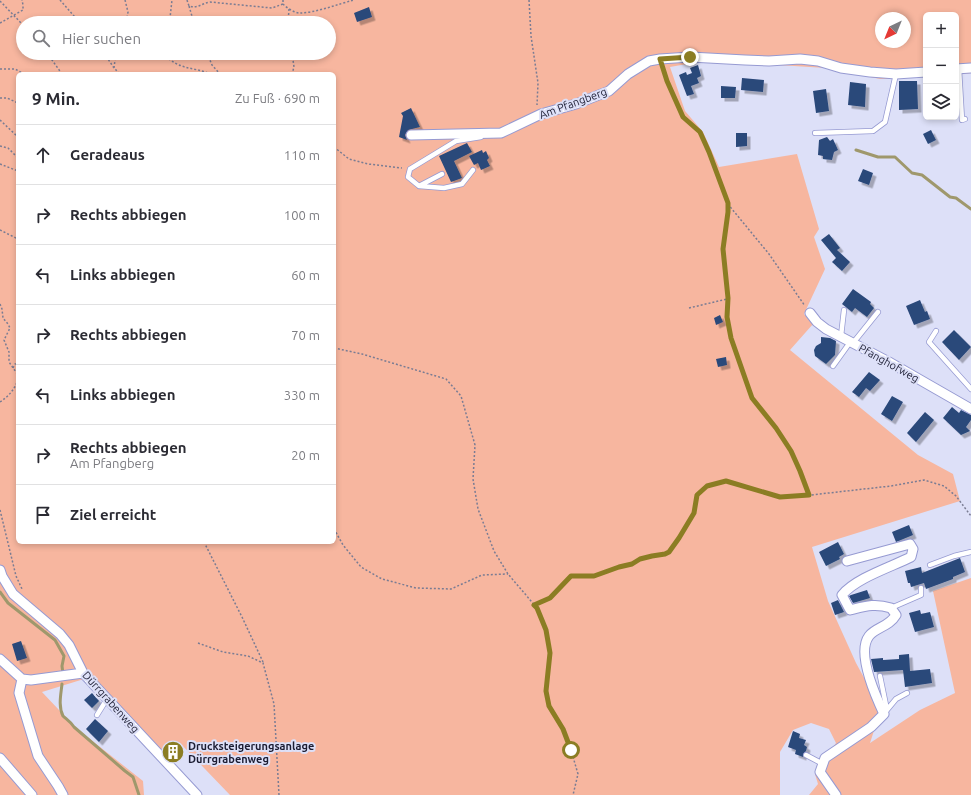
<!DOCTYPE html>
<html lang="de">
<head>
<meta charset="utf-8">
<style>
  :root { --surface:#fff; --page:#f2f2f3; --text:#2b2b33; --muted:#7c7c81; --line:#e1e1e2 }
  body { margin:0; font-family:Ubuntu,sans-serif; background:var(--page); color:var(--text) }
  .controls { position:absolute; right:12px; top:12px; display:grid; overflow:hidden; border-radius:6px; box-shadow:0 2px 6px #0003 }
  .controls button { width:36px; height:36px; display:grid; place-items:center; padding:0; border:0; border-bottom:1px solid var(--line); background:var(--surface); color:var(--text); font:20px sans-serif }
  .compass { position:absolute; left:875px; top:12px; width:36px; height:36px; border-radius:50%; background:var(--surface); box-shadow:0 2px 6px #0003; rotate:223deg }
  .stop { position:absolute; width:12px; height:12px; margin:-9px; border:3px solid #8b7d23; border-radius:50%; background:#fff }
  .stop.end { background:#8b7d23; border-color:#fff; box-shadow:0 1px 4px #0008 }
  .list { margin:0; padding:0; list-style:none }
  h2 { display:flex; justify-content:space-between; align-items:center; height:52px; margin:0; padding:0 16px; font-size:17px }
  h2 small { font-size:13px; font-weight:400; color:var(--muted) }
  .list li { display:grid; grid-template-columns:26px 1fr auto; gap:12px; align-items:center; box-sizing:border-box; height:60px; padding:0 16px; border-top:1px solid var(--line) }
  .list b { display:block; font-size:15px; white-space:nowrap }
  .list p { margin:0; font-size:13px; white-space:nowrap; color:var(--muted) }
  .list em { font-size:13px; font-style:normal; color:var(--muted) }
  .icon { flex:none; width:22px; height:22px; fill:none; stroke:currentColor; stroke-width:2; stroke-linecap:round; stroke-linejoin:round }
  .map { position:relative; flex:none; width:971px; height:795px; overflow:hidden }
  .search { position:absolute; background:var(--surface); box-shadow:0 2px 6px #0003; left:16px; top:16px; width:320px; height:44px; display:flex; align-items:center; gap:10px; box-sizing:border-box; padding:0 14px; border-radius:22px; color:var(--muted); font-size:15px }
  .panel { position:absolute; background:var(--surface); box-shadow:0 2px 6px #0003; left:16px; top:72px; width:320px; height:472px; border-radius:6px }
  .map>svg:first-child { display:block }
</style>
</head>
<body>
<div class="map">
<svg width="971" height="795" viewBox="0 0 971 795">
  <defs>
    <filter id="shadow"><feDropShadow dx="3.5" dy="3.5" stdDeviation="0" flood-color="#0004"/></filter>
  </defs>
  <rect width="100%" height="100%" fill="#dde0f8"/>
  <path fill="#f7b69f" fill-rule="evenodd" d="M0,0h971v73l-15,2v-60h-30v62l-46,2 -54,-11 -98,-6h-30l-28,5 15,44 18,21 16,35 78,-13 22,75 -5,8 11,32 -21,45 9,10 -23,26 128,105 35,19 7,27 -148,46 16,54 28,62 25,46 -11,34 50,-33 35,-17 -22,-102 38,-13v217h-162l9,-11 -3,-10 21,-31 -7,-14 -18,-6 -18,7 -13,22v43h-550l-51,-53 -23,10 -72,-73 -42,13 34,36 67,53 1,14h-144zM881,18h24v24h-24zM23,23h306v30h-306zM18,74h316v468h-316z"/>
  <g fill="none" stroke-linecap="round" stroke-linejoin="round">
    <path stroke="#9f986c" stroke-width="3" d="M856,150l22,7h17l17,16 10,2 28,22 6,1 15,11
      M0,592l8,11 47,37 9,16 -2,10 1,8
      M62,684c-1,10 -4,22 1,32 3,3 7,5 11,11l51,44 8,6 6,18"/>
  </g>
  <path fill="#2a487a" filter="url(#shadow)" d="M369,7l3,10 -15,5 -3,-9z
    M698,65l3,11 -4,2 2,5 -8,3 3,8 -7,2 -8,-21 7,-3 1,3 5,-2 -2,-5z
    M742,78l22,2 -1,12 -22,-2z
    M899,81h18l1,28 -19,1z
    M850,82l16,2 -1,23 -17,-2z
    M721,86l15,1 -1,11h-14z
    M826,89l3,22 -13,2 -3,-22z
    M411,108l9,19 -12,3 -3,5 2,5 -8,-3 4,-21 -2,-3z
    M931,130l5,10 -8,4 -5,-10z
    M736,133h11v13l-11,1z
    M827,137l3,4 3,-2 5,11 -4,2 -2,8 -9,-1v-3l-5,-1 1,-15z
    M467,143l5,9 -18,9 8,17 -11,4 -12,-26z
    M482,150l1,3 3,-2 3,7 -2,2 3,6 -9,4 -3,-7 -4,2 -5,-9z
    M863,169l10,4 -4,12 -11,-4z
    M829,234l11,14 -3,2 13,12 -8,9 -10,-9 4,-4 -15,-18z
    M853,289l18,13 -1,2 4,4 -7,9 -12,-9 -3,4 -10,-8z
    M920,300l5,12 2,-1 3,8 -16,6 -8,-19z
    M720,315l3,7 -7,3 -2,-7z
    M954,330l17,17 -12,13 -17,-18z
    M821,337l9,1 6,3 -1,14 -9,9 -11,-8 -1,-6 2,-4 5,-3z
    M726,357l1,8 -9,2 -2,-8z
    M869,372l11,8 -10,11 -4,-3 -7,9 -7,-5z
    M892,396l11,6 -11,19 -11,-7z
    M952,407l7,6 2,-3 10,5v5l-5,7 4,4 -9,4 -18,-17z
    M925,412l9,8 -18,22 -9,-9z
    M909,525l4,10 -17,7 -4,-10z
    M838,542l6,12 -5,3 1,2 -14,7 -7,-14z
    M960,558l5,14 -12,5v2l-27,10 -2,-6 -13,4 -1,-4h-2l-3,-12 16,-4 1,6z
    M867,590l3,8 -17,5 -4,-7 2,-1z
    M838,600l6,12 -9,3 -4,-12z
    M920,610l1,4 9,-2 4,15 -19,5 -6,-19z
    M21,641l6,17 -10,3 -5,-17z
    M909,654l1,17 20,-2 2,14 -27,4 -2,-17 -29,2 -3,-13 12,-1v2l16,-1v-4z
    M92,693l7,8 -7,7 -8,-8z
    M95,719l13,12 -9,11 -13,-13z
    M793,731l7,3 -1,4 7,2 -2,5 3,2 -1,4 -3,3v3l-8,-3 1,-4 -8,-3z"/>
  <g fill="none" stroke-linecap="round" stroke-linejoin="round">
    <g stroke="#969ad2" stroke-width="6">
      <path id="service" d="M959,69l3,51 3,-1
        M815,133l58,-2 12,-9 11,-48
        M473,170l-11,14 -18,4 -25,-2 -11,-9 2,-8 46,-28 25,-4
        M419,186l23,-12
        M936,331l-7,11 42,47
        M841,336l3,-26
        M853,343l25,-31
        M833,366l18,-25
        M930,565l24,-9 17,-4
        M891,608l30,-13v-7
        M880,676l7,34
        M886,711l10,-12 11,-6
        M97,715l10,-16
        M806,755l17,9"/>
    </g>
    <g stroke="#969ad2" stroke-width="11">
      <path id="minor" d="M956,69l15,-1
        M411,135l90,-2 40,-19 35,-10 33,-13 19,-17 21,-13 11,-2 30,-2 55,3 24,1 31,-2 18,2 23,7 29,4 26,2 30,-2
        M810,313l7,9 9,7 63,33 82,47
        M0,570l2,6 11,18 47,40 9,11 14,28 114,122
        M0,659l22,20 9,1 52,-7
        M22,679l-3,14 19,63 20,30 5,9
        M0,758l32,37
        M836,795l-16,-23 5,-14 46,-31 13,-13c-8,-17 -28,-61 -15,-78 7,-9 20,-9 27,-21l-5,-7c-16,-5 -25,-2 -41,2l-8,-15c14,-17 49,-28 69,-38l2,-8 -3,-5 -63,17"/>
    </g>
    <path stroke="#7a7c93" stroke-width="1.5" stroke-dasharray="2 2" stroke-linecap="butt" d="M60,0l20,23
      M125,0l3,12 -2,11
      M187,0l2,6c9,3 13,-3 21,-4l62,6 11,-4
      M283,0v4c4,4 10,8 16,9 17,0 39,-9 55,-13
      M529,0l2,36 7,47 -1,22
      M0,1l23,24
      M189,6l5,17
      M0,23l23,-13v-5l-1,-5
      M171,23l-1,-5 2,-18
      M288,23l1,-14
      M47,53l15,21
      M104,53l10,15 6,6
      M163,53c16,18 29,13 47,21
      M207,53l5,12 8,9
      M292,53l2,14 -2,7
      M114,68l1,-8 4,-7
      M0,69h15l9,5
      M663,69l4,12 16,36 17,15 9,20 18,51 42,51 36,52
      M0,98h7l11,5
      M0,120l18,17
      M0,146l8,2 10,10
      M334,147l15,12 19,5 34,4
      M0,164l18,7
      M727,203l1,8 -5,38 4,50v18l4,22 21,59 24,30 15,23 9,20 9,24
      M0,230l18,9
      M0,304l2,5 1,9 5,6 2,4 -6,12 5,12v10l9,13
      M689,308l38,-9
      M334,348l28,6 84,25 15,17 14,49 -2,34 5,30 16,42 14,23 29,34 9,22 4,23 -4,38 3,15 14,23 8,21 7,24 -5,21
      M13,368l2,-4h3
      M0,402c9,-6 14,-12 18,-22
      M0,510l16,66 6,13
      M334,529l9,16 18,22 21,12 34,9 35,1 31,-14 26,-1
      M204,542l38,75 21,45
      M534,605l16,-7 21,-22h23l25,-9 13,-3 8,-5 12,-4 13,-1 4,-2 10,-14 14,-25 4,-18 10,-9 18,-5 55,16h13l98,-11 33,-6 20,6 12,10 15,20
      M198,643l25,9 25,4 15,7 11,41 5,91"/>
    <use href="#service" stroke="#fff" stroke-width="4.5"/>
    <use href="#minor" stroke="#fff" stroke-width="9"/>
  </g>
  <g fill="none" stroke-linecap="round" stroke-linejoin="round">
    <path stroke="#8b7d23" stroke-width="5" d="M571,750l-8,-21 -14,-23 -3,-15 4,-38 -4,-23 -9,-22 -3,-3 16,-7 21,-22h23l25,-9 13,-3 8,-5 12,-3 13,-2 4,-2 10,-14 15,-25 3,-18 10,-9 19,-5 54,16 29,-2 -9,-24 -9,-20 -15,-23 -24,-30 -21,-60 -4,-21 1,-19 -5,-49 5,-37v-9l-19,-51 -9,-20 -17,-15 -16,-36 -7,-22 30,-2"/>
  </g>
  <defs>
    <g id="building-disc" transform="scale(1.15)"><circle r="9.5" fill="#8b7d23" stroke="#dde0f8"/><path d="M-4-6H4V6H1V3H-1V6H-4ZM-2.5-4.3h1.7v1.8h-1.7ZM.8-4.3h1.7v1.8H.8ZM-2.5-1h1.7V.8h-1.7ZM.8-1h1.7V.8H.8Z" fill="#fff"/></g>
  </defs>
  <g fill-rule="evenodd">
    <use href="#building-disc" x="173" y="752"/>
  </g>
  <g text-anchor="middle" stroke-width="4" stroke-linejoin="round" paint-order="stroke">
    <g font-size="11" fill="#1c1d33" stroke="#dde0f8">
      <text transform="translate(573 103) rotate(-20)" y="4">Am Pfangberg</text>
      <text transform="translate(889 363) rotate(29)" y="4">Pfanghofweg</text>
      <text transform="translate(111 702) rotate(48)" y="4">Dürrgrabenweg</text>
    </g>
    <g font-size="11" font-weight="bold" fill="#1c1d33" stroke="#dde0f8" text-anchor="start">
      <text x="188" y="750">Drucksteigerungsanlage<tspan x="188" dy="13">Dürrgrabenweg</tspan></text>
    </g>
  </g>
</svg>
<div class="controls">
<button>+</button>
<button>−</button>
<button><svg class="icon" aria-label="layers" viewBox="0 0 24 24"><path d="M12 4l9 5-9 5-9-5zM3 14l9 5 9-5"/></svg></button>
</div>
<svg class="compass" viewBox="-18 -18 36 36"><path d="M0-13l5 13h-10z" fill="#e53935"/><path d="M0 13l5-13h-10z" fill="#7c7c81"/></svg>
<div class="stop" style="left:571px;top:750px"></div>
<div class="stop end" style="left:690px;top:57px"></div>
<div class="search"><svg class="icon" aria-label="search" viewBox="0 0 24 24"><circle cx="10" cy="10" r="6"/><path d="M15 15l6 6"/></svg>Hier suchen</div>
<section class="panel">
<h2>9 Min.<small>Zu Fuß · 690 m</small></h2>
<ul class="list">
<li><svg class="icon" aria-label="ahead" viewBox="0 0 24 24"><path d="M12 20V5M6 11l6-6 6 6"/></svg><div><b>Geradeaus</b></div><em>110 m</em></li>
<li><svg class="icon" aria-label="right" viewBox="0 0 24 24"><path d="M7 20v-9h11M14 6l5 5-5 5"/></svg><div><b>Rechts abbiegen</b></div><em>100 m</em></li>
<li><svg class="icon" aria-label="left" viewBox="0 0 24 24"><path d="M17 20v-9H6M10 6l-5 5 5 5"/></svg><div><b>Links abbiegen</b></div><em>60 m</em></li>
<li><svg class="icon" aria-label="right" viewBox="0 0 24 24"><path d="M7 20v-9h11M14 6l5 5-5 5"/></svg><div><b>Rechts abbiegen</b></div><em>70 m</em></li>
<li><svg class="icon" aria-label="left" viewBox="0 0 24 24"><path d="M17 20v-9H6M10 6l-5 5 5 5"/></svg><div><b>Links abbiegen</b></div><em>330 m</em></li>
<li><svg class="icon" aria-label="right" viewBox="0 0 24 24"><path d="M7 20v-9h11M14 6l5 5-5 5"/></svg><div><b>Rechts abbiegen</b><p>Am Pfangberg</p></div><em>20 m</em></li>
<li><svg class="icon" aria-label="arrive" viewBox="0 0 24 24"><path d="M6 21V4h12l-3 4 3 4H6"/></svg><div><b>Ziel erreicht</b></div></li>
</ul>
</section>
</div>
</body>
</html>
